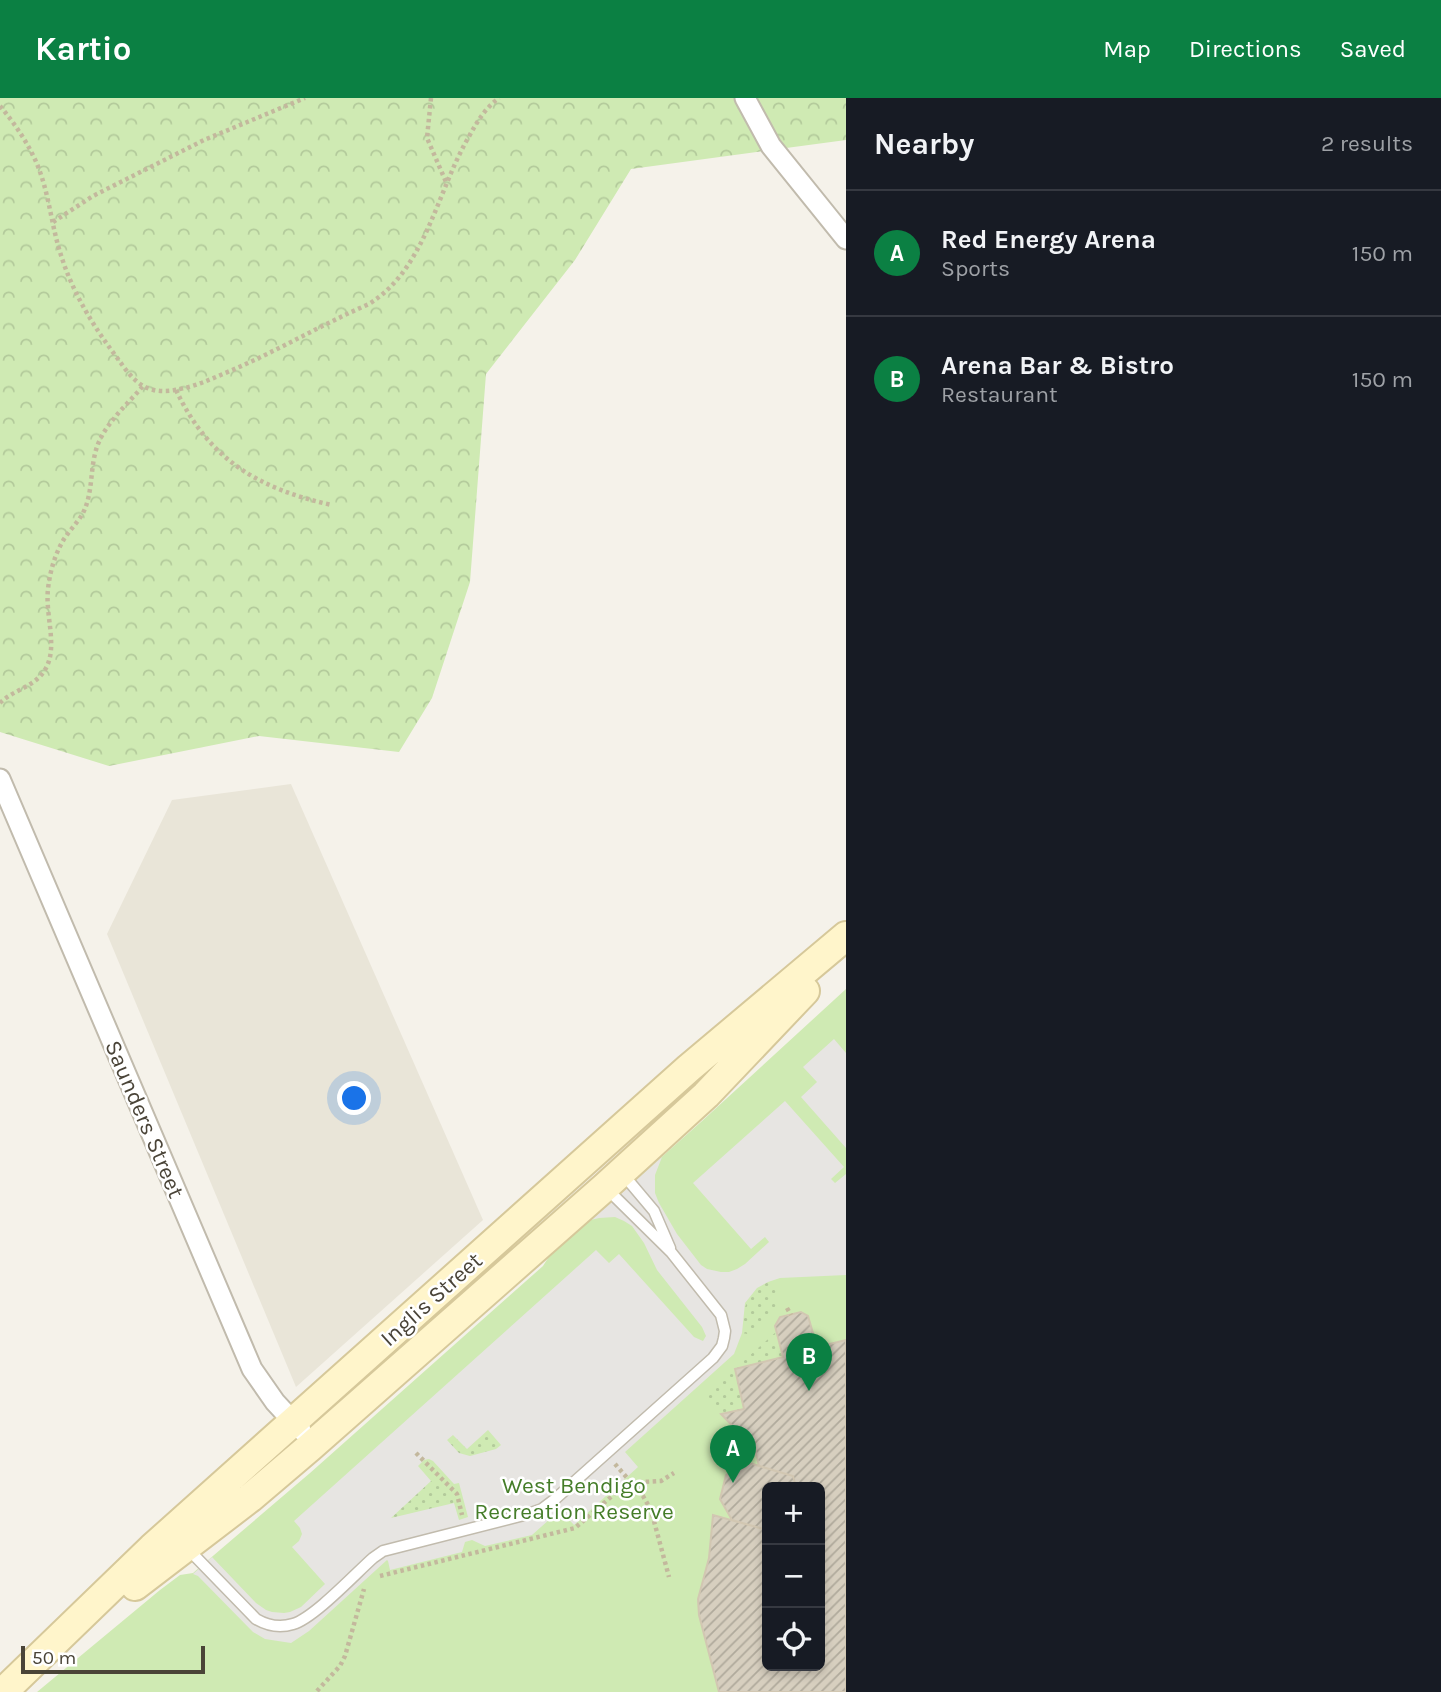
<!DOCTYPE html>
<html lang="en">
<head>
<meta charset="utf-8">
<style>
  :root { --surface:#171b24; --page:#20242c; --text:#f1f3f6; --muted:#9ea1a6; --line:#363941; --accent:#0b8043 }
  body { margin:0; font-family:Karla,sans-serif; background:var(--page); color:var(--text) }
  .controls { position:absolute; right:21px; bottom:21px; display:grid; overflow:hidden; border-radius:10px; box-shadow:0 4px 10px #0003 }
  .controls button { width:63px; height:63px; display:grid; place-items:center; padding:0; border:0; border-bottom:2px solid var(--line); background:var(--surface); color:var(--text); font:35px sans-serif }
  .scale { position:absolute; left:21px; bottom:18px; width:184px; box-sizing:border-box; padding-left:7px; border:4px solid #4a4438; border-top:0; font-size:19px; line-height:24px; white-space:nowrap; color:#4a4438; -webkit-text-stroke:5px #fff; paint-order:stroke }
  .you { position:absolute; left:355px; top:1001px; width:24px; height:24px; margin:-18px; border:5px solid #fff; border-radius:50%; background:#1a73e8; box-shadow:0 0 0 10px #1a73e833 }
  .badge { display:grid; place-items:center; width:46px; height:46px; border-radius:50%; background:var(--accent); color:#fff; font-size:23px; font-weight:700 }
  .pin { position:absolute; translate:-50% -58px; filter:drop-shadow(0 2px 4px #0008) }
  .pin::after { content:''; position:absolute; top:37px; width:24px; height:21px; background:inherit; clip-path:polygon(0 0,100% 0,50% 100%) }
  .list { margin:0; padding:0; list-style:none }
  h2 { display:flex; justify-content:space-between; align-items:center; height:91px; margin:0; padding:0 28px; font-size:30px }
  h2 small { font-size:23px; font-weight:400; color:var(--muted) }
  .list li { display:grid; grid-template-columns:46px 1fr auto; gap:21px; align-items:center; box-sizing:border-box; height:126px; padding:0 28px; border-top:2px solid var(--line) }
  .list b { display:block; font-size:26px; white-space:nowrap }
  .list p { margin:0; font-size:23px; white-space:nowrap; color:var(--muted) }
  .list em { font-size:23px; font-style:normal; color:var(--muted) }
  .icon { flex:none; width:38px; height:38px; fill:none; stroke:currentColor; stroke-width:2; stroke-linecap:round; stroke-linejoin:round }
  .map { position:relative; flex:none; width:846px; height:1594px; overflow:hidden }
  header { display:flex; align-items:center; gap:42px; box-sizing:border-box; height:98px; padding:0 35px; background:var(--accent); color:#fff }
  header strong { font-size:33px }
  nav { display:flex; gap:38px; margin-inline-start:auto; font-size:24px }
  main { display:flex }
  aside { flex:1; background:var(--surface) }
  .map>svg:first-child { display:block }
</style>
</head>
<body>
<header>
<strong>Kartio</strong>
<nav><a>Map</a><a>Directions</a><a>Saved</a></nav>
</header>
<main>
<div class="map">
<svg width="846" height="1594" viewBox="0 0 846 1594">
  <defs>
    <pattern id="forest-crowns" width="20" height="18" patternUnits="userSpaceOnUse" patternTransform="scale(1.75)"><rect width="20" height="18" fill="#cfeab3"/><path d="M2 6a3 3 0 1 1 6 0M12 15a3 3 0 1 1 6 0" fill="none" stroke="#b3ca9b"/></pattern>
    <pattern id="garden-dots" width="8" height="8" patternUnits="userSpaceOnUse" patternTransform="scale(1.75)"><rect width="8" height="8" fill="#cfeab3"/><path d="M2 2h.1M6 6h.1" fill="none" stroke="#b3ca9b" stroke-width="1.8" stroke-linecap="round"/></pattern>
    <pattern id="building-hatch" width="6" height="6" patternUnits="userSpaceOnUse" patternTransform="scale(1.75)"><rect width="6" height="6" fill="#d7cfbf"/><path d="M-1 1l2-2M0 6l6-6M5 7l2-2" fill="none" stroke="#b0aa9c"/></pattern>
  </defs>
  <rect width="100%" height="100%" fill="#f5f2ea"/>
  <path fill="#e9e5d8" d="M291,686l192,436 -187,167 -189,-453 65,-134z"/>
  <path fill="#cfeab3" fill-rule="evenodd" d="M846,891v703h-809l123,-102 20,-15 13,-2 117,-100 233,-207c14,-22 26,-33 48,-46l111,-99zM767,1389h53v179h-53z"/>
  <path fill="url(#forest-crowns)" d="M0,0h846v42l-215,29 -56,91 -89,114 -16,208 -38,116 -33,54 -140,-16 -150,30 -109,-34z"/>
  <path fill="url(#garden-dots)" d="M774,1181c13,32 -5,38 -27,55l-5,-1c1,-27 4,-42 32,-54z
    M776,1234l7,25 -48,12 9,40 -23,5 -17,-18z
    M489,1332l12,14c-7,7 -34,15 -43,9 -4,-3 -8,-9 -11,-13l6,-6 14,15z
    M431,1383l21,13 2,9 -63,16 -1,2 4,15 -21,6 -16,13 -4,-4z"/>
  <path fill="#e7e5e2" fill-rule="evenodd" d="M834,941l12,14v95l-45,-51 16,-15 -14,-15z
    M785,1003l59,66 -13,12 4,4 11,-9v101l-66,3 -12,4 -11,6 -12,15 -3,30 -8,21 -109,98 13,15 -64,58 -14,-15 -28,25 -47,11 -13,-6 -7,2 -3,10 -72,18 -2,-9 -1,-1 -78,71 -18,12 -26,-4 -12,-7 -55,-56 -5,-2 19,-17 44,46 10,7 6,2 12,1 6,-1 11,-5 24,-23 -33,-37 7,-6 3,-7 -2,-6 -6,-7 302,-271 13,13 10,-9 75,83 9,4 3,-5 -4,-9 -45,-57 -13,-27 -12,-17 -8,-5 -9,-4 -16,1 -8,2 71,-63 -7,18v18l4,10 18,31 24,31 6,4 14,3h8l8,-3 8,-5 24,-22 -4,-5 -14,12 -58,-66zM488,1332l13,15 -5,4 -26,7 -11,-3 -12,-13 6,-5 14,14zM429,1361l4,2 21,23 5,-1 9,34 -9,3 -5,-17 -63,15 40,-37 -13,-15 6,-6z"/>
  <path fill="url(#building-hatch)" stroke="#d2c7b2" stroke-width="2" d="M801,1214l7,4 9,31 29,-7v352h-127l-20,-77 -1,-16 11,-41 4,-43 54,15v136h53v-179h-24l-3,-11 -34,-10 -4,-17 -34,-35 23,-5 -9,-40 48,-12 -8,-31 5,-9z
    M746,1364l47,14 3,11h-29v43l-35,-10 -12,-21 6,-24z"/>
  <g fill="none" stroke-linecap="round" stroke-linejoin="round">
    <g stroke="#c1bbad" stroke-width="13">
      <path id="service" d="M622,1075l32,38 16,37
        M189,1452l67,69c12,7 24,9 37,5 21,-6 62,-50 80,-66l10,-7 145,-37 14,-5 12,-9 159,-142 9,-12 2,-8 1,-7 -4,-16 -50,-63 -65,-64"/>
    </g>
    <g stroke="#c1bbad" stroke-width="23">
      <path id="minor" d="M745,0l26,48 75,93
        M0,681l252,590 23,33 26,28"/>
    </g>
    <g stroke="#d6c89a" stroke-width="32">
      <path id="secondary" d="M135,1488l115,-88 60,-51 295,-260 101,-92 99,-104
        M3,1594l149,-144 537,-480 157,-132"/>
    </g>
    <path stroke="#c3b89d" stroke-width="4.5" stroke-dasharray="3.5 3.5" stroke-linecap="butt" d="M431,0l-4,40 19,44
      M0,8c15,18 28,37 37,58 12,29 14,59 23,88 12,40 33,74 58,107 7,10 15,21 25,27 11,6 25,6 37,3 17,-3 33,-11 50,-18 47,-20 91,-46 139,-67 56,-35 67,-109 98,-164 9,-16 16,-30 32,-42
      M53,124l40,-26 111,-56 101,-42
      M176,292c33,70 83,99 156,115
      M0,605c14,-14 36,-16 46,-35 12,-22 -1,-53 2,-79 2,-18 7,-35 16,-50 6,-9 14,-17 19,-26 10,-20 7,-43 13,-63 7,-25 31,-45 47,-64
      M787,1210l4,7
      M416,1355l41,41 5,21
      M615,1366l28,32 8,14 18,67
      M380,1478l195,-48 44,-38 23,-8 19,-1 13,-8
      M317,1593l23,-25 5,-10 19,-67"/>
    <use href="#service" stroke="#fff" stroke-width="10"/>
    <use href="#minor" stroke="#fff" stroke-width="19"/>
    <use href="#secondary" stroke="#fff5cb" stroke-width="28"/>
  </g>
  <g text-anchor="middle" stroke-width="5" stroke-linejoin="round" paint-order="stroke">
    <g font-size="23" fill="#4a4438" stroke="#fff">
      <text transform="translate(145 1021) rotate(67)" y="8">Saunders Street</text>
      <text transform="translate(431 1201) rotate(-42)" y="8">Inglis Street</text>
    </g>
    <g font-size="23" fill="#457d29" stroke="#fff">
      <text x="574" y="1395">West Bendigo<tspan x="574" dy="26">Recreation Reserve</tspan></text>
    </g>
  </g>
</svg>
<div class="controls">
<button>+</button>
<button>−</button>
<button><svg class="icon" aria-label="locate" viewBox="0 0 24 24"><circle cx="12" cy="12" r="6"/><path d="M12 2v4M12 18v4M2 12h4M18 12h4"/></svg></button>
</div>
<div class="scale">50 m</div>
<div class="you"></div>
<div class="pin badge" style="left:733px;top:1385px">A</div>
<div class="pin badge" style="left:809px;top:1293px">B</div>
</div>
<aside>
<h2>Nearby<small>2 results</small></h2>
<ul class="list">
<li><span class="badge">A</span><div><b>Red Energy Arena</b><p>Sports</p></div><em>150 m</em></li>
<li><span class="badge">B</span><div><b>Arena Bar &amp; Bistro</b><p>Restaurant</p></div><em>150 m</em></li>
</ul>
</aside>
</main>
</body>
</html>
